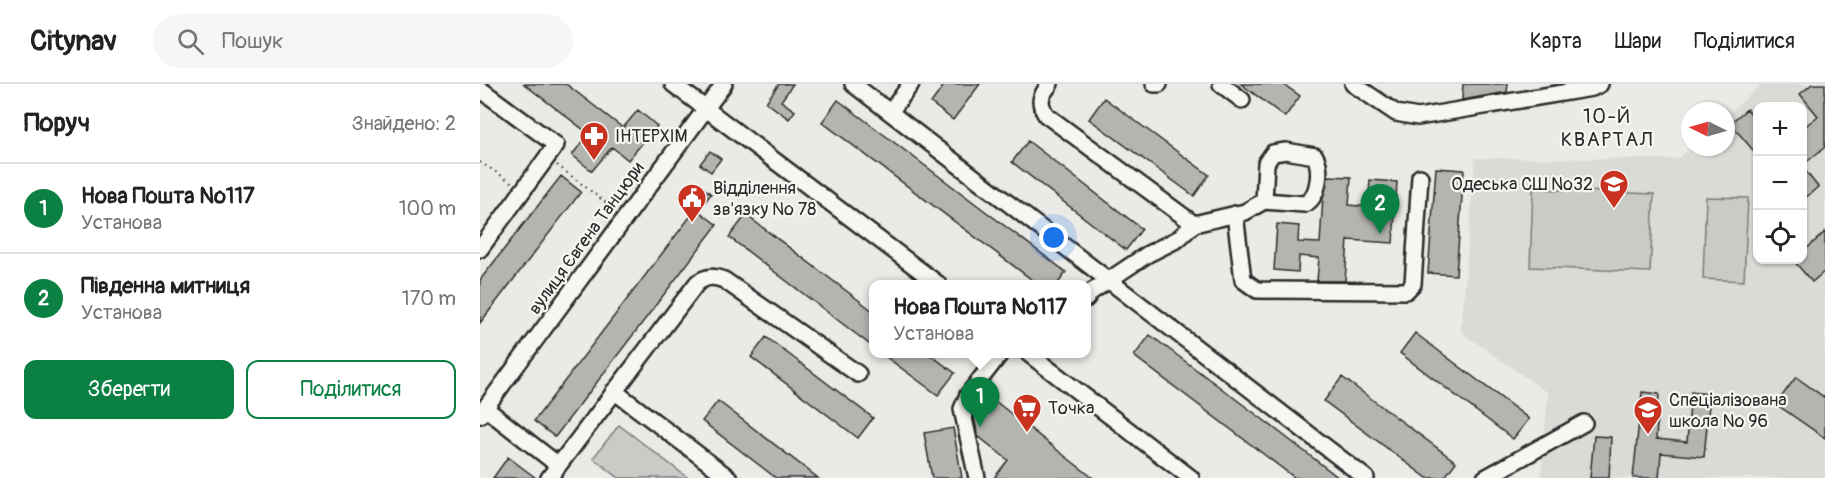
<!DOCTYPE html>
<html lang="uk">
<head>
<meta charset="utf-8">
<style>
  :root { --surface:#fff; --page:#f6f6f6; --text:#222; --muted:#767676; --line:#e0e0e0; --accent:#0b8043 }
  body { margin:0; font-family:Pangolin,sans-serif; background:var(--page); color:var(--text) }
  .controls { position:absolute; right:18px; top:18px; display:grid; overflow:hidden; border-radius:12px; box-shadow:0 2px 4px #0004 }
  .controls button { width:54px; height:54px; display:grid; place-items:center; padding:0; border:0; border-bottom:2px solid var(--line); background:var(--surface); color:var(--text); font:30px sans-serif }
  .compass { position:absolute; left:1201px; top:18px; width:54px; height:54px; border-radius:50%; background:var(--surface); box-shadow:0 2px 4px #0004; rotate:275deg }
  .you { position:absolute; left:574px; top:154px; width:21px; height:21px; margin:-15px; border:4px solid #fff; border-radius:50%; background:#1a73e8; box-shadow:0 0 0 9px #1a73e833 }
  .badge { display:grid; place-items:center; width:39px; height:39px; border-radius:50%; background:var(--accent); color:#fff; font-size:20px; font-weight:700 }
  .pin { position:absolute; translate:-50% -50px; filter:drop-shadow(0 2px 3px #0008) }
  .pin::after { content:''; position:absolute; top:32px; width:21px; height:18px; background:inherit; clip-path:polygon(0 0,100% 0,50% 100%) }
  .popup { position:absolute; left:389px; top:196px; width:222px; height:78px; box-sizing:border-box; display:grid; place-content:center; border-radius:12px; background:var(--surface); filter:drop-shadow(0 2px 4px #0005); font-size:20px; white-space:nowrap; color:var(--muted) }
  .popup b { font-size:22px; color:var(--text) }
  .popup::after { content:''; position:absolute; left:50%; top:100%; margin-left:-12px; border:12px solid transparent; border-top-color:var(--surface) }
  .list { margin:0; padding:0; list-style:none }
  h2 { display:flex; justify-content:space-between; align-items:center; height:78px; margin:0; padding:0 24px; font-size:26px }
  h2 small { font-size:20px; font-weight:400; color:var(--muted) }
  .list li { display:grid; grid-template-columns:39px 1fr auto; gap:18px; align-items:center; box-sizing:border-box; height:90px; padding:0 24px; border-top:2px solid var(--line) }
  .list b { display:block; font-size:22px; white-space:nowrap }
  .list p { margin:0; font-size:20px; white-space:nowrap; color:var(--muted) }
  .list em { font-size:20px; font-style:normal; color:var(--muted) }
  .actions { display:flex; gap:12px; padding:18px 24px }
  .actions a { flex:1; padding:14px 0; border:2px solid var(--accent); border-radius:12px; text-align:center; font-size:21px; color:var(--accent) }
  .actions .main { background:var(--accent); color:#fff }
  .icon { flex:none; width:33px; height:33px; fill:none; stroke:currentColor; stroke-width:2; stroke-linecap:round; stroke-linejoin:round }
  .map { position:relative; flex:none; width:1345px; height:394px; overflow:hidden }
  header { display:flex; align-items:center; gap:36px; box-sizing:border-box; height:84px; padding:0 30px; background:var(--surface); border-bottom:2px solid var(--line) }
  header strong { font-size:28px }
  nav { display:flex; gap:33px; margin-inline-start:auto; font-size:21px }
  .search { width:420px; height:54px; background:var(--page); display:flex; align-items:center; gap:15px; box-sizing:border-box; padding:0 21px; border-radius:33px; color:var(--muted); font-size:22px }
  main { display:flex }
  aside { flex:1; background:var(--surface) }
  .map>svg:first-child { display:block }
</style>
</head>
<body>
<header>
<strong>Citynav</strong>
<div class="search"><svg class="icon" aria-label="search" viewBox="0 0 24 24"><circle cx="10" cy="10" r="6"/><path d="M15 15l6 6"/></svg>Пошук</div>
<nav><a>Карта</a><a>Шари</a><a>Поділитися</a></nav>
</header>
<main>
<aside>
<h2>Поруч<small>Знайдено: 2</small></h2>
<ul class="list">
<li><span class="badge">1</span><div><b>Нова Пошта №117</b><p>Установа</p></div><em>100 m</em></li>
<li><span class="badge">2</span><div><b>Південна митниця</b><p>Установа</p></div><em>170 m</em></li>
</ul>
<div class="actions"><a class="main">Зберегти</a><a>Поділитися</a></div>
</aside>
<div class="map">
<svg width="1345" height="394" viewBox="0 0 1345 394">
  <rect width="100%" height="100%" fill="#eaeae6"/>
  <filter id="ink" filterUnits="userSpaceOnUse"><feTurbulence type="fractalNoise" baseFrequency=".0167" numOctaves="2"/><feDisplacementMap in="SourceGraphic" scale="12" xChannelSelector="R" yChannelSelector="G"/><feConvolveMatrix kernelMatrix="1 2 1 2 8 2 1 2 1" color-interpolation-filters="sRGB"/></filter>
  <g filter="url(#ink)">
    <path fill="#dadad6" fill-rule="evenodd" d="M1282,0h63v394h-284l7,-85 -87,-61 14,-174 203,1 14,-12h34v-31zM1278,22h44v154h-44z"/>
    <path fill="#cacac7" stroke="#7a7a79" stroke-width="1.5" d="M1053,105l121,5 -4,78 -120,-5z
      M1226,113l42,1 -4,83 -41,-2z
      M139,341l69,53h-69l-26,-20z"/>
    <path fill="#b4b4b1" stroke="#2b2b2b" stroke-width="1.5" d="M44,0h42l57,44 15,-18 19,16 -29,34 -16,-13 -20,24 -20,-16 17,-21z
      M299,0h14l-12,17 14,10 -6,8 -23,-17z
      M465,0h35l-27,36 -22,-17z
      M761,0h42l17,12 -15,21z
      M983,0h45l-1,8 -45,8z
      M1332,0h13v63l-22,18v-37l15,-12 -18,-22z
      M624,14l105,77 -15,21 -105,-77z
      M358,16l228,172 -9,13h-18l-217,-163z
      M1267,25l11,13v34l-28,-33z
      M548,57l114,88 -16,21 -114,-88z
      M230,67l11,8 -10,13 -11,-8z
      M956,84l28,2 -8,105 -28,-2z
      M1323,84l15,19 -15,13z
      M81,92l20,16 -101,131v-43z
      M848,92l23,1 -2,28 19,2 2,-27 27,2 -4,61 -45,-3 -3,41h-28l2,-23 -20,-2 -1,16 -24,-2 3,-46 22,2 -1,16 22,1 3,-46z
      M218,103h4l9,7 -10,13 -12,-9z
      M216,125l21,16 -162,212 -21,-16z
      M266,131l127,96v36l-144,-110z
      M1345,148v39l-13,11 -19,-22h10v-8z
      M935,249l114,86 -16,20 -113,-86z
      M670,251l115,86 74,57h-44l-161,-122z
      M286,253l107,81 -15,20 -107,-81z
      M402,270h47l26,19 -17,22z
      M862,293l114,85 -12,16h-17l-103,-77z
      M1316,293l29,21v40l-49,-34z
      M1162,308l17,2 -3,45 31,3 4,-50 19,2 -6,63 -43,-4 -2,25h-26z
      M510,313l71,56 32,25h-99l14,-18 -30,-24 -4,-18z
      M238,317l100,77h-42l-74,-57z
      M473,344l9,50h-30l-8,-45z
      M1114,352l17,1 -2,41h-19z
      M28,373l28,21h-43z"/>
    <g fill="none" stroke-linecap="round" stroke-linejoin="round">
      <g stroke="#2b2b2b" stroke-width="20">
        <path id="minor" d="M193,0l265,200
          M373,0l513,394
          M570,0c-10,12 -12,18 -4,31l148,109
          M674,0h5
          M741,0l21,16
          M873,0l43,29 22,4 174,-29 8,-4
          M0,5l76,56 -76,104
          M411,27l20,-27
          M755,130l8,66 14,10 149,1 7,-7 7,-107
          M606,215l5,-7 57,-38 30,-15 16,-15 51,-12 19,-11 40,3c15,-5 18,-36 11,-48l-29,-5 -13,2 -7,10 -2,38
          M549,270l162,124
          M134,307l115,87
          M5,324l73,57
          M0,331l244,-331
          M69,394l148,-195c10,-7 16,-7 27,-3l134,94
          M497,394l-15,-69 6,-14 32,-41
          M1005,394l99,-55"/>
      </g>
      <path stroke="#2b2b2b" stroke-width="2" stroke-dasharray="1.5 4.5" stroke-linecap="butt" d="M0,78l33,21
        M77,81l57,44"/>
      <use href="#minor" stroke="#f6f6f2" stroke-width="15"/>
    </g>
  </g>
  <defs>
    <g id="pharmacy-pin" transform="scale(1.5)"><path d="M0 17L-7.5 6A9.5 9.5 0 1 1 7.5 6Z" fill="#c8321e" stroke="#f6f6f2"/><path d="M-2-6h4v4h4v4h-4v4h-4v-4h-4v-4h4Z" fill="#fff"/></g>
    <g id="school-pin" transform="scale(1.5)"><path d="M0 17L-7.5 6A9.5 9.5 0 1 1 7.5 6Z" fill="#c8321e" stroke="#f6f6f2"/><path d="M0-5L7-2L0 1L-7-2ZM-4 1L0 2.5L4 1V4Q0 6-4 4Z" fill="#fff"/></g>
    <g id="civic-pin" transform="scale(1.5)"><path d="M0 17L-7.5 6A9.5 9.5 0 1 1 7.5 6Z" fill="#c8321e" stroke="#f6f6f2"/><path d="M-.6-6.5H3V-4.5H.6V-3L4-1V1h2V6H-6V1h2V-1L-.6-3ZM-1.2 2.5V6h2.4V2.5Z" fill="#fff"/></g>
    <g id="supermarket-pin" transform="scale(1.5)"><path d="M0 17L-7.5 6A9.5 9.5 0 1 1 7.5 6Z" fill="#c8321e" stroke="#f6f6f2"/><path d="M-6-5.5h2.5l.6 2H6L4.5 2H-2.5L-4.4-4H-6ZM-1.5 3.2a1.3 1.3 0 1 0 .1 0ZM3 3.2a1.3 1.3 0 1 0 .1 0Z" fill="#fff"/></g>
  </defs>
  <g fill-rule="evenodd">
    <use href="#pharmacy-pin" x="114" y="52"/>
    <use href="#school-pin" x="1134" y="100"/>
    <use href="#civic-pin" x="212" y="114"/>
    <use href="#supermarket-pin" x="547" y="324"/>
    <use href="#school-pin" x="1168" y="326"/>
  </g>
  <g text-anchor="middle" stroke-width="4.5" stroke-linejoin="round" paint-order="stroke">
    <g font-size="18" fill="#2b2b2b" stroke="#f6f6f2" text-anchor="start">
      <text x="135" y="58">ІНТЕРХІМ</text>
      <text x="1113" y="106" text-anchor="end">Одеська СШ №32</text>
      <text x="233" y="110">Відділення<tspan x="233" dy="21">зв'язку № 78</tspan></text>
      <text x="1189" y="322">Спеціалізована<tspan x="1189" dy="21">школа № 96</tspan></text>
      <text x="568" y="330">Точка</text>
    </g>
    <g font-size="18" fill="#2b2b2b" stroke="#f6f6f2">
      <text transform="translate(106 154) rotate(-54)" y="6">вулиця Євгена Танцюри</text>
    </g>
    <g font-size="20" letter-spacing="1.5" fill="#2b2b2b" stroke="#f6f6f2">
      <text x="1127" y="39">10-Й<tspan x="1127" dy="23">КВАРТАЛ</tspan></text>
    </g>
  </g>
</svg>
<div class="controls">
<button>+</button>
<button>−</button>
<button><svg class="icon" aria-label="locate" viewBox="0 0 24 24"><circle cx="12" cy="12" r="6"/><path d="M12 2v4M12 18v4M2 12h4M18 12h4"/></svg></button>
</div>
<svg class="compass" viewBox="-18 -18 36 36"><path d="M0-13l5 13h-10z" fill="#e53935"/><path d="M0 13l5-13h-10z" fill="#767676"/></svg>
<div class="you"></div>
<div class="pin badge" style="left:500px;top:343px">1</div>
<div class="popup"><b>Нова Пошта №117</b>Установа</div>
<div class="pin badge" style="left:900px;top:150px">2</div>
</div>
</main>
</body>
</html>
